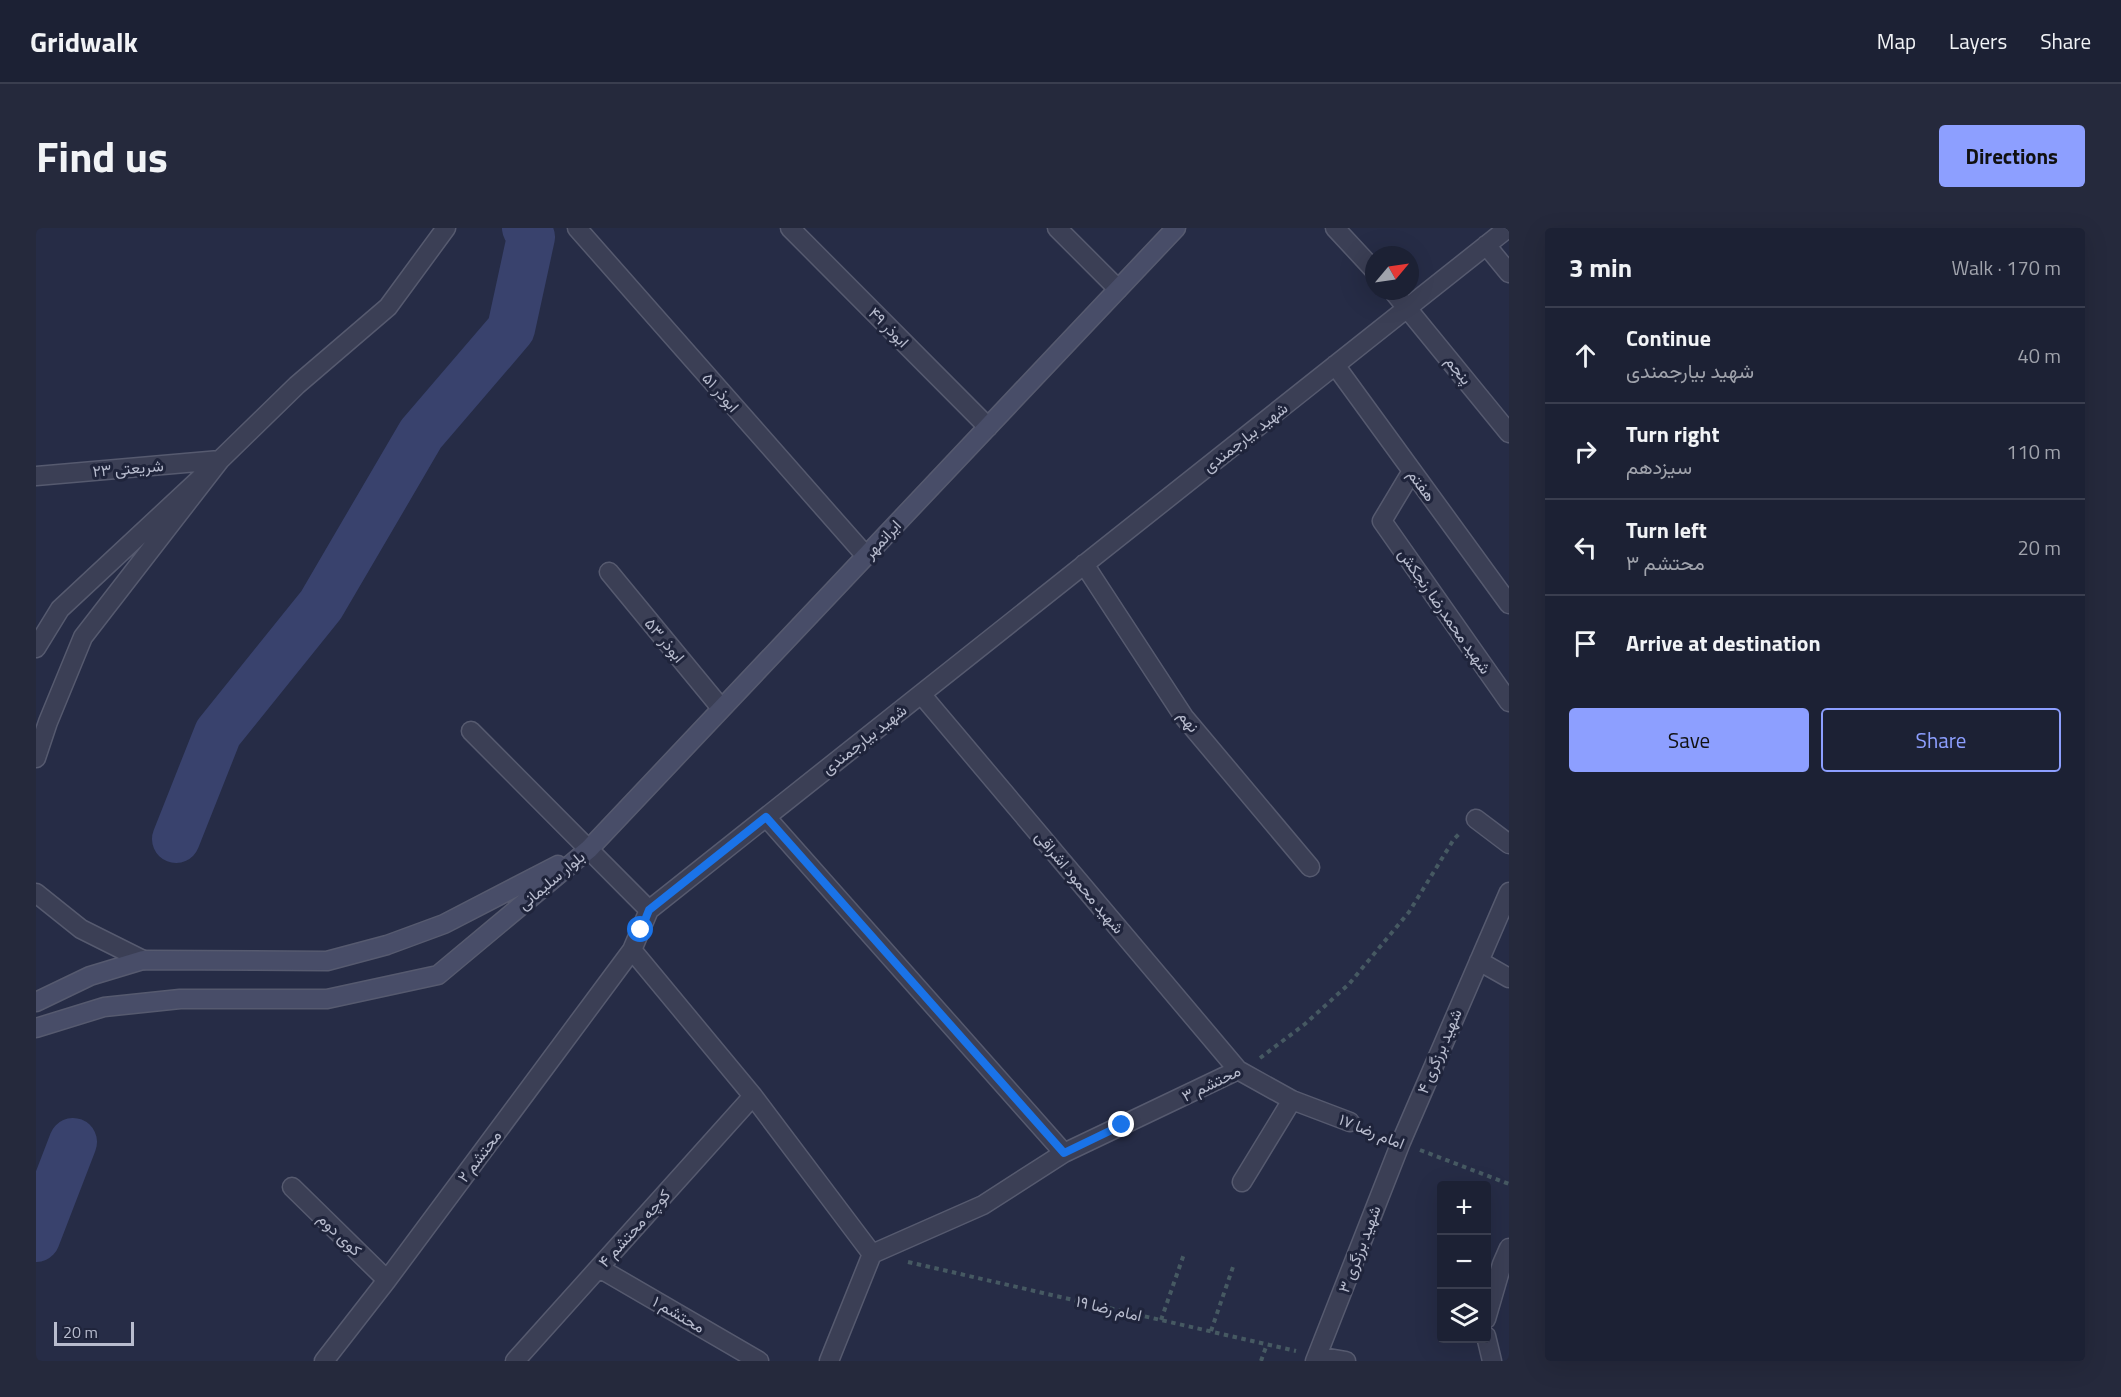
<!DOCTYPE html>
<html lang="en">
<head>
<meta charset="utf-8">
<style>
  :root { --surface:#1c2134; --page:#25293c; --text:#f1f3f6; --muted:#a0a3ac; --line:#3a3e4f; --accent:#8d9fff }
  body { margin:0; font-family:"Titillium Web",Vazirmatn,sans-serif; background:var(--page); color:var(--text) }
  .controls { position:absolute; right:18px; bottom:18px; display:grid; overflow:hidden; border-radius:6px; box-shadow:0 6px 24px #0002 }
  .controls button { width:54px; height:54px; display:grid; place-items:center; padding:0; border:0; border-bottom:2px solid var(--line); background:var(--surface); color:var(--text); font:30px sans-serif }
  .compass { position:absolute; left:1329px; top:18px; width:54px; height:54px; border-radius:50%; background:var(--surface); box-shadow:0 6px 24px #0002; rotate:61deg }
  .scale { position:absolute; left:18px; bottom:15px; width:80px; box-sizing:border-box; padding-left:6px; border:3px solid #b8bcce; border-top:0; font-size:16px; line-height:21px; white-space:nowrap; color:#b8bcce; -webkit-text-stroke:4px #1f243b; paint-order:stroke }
  .stop { position:absolute; width:18px; height:18px; margin:-14px; border:4px solid #1a73e8; border-radius:50%; background:#fff }
  .stop.end { background:#1a73e8; border-color:#fff; box-shadow:0 2px 6px #0008 }
  .list { margin:0; padding:0; list-style:none }
  h2 { display:flex; justify-content:space-between; align-items:center; height:78px; margin:0; padding:0 24px; font-size:26px }
  h2 small { font-size:20px; font-weight:400; color:var(--muted) }
  .list li { display:grid; grid-template-columns:39px 1fr auto; gap:18px; align-items:center; box-sizing:border-box; height:96px; padding:0 24px; border-top:2px solid var(--line) }
  .list b { display:block; font-size:22px; white-space:nowrap }
  .list p { margin:0; font-size:20px; white-space:nowrap; color:var(--muted) }
  .list em { font-size:20px; font-style:normal; color:var(--muted) }
  .actions { display:flex; gap:12px; padding:18px 24px }
  .actions a { flex:1; padding:14px 0; border:2px solid var(--accent); border-radius:6px; text-align:center; font-size:21px; color:var(--accent) }
  .actions .main { background:var(--accent); color:#111 }
  .icon { flex:none; width:33px; height:33px; fill:none; stroke:currentColor; stroke-width:2; stroke-linecap:round; stroke-linejoin:round }
  .map { position:relative; flex:none; width:1473px; height:1133px; overflow:hidden; border-radius:6px }
  header { display:flex; align-items:center; gap:36px; box-sizing:border-box; height:84px; padding:0 30px; background:var(--surface); border-bottom:2px solid var(--line) }
  header strong { font-size:28px }
  nav { display:flex; gap:33px; margin-inline-start:auto; font-size:21px }
  .intro { display:flex; align-items:center; justify-content:space-between; box-sizing:border-box; height:144px; padding:0 36px }
  h1 { margin:0; font-size:42px }
  .button { padding:15px 27px; border-radius:6px; background:var(--accent); color:#111; font-size:21px; font-weight:700 }
  main { display:flex; gap:36px; padding:0 36px }
  aside { flex:1; background:var(--surface); border-radius:6px; box-shadow:0 6px 24px #0002 }
  .map>svg:first-child { display:block }
</style>
</head>
<body>
<header>
<strong>Gridwalk</strong>
<nav><a>Map</a><a>Layers</a><a>Share</a></nav>
</header>
<div class="intro"><h1>Find us</h1><a class="button">Directions</a></div>
<main>
<div class="map">
<svg width="1473" height="1133" viewBox="0 0 1473 1133">
  <rect width="100%" height="100%" fill="#262c46"/>
  <g fill="none" stroke-linecap="round" stroke-linejoin="round">
    <path stroke="#39426d" stroke-width="48" d="M140,611l42,-106 103,-128 100,-171 90,-105 20,-92 -5,-9
      M0,1010l37,-96"/>
    <g stroke="#565a6f" stroke-width="21">
      <path id="street" d="M541,0l289,328
        M754,0l198,199
        M1021,0l61,61
        M1299,0l39,42
        M1450,17l23,28
        M1357,63l116,142
        M1299,137l174,239
        M1376,243l-30,50 127,181
        M0,248l184,-16 77,-75 91,-78 58,-79
        M1048,336l100,153 126,150
        M573,344l112,136
        M0,420l24,-39 160,-149 -137,177 -35,85 -12,36
        M885,466l317,376 54,30 58,22
        M435,503l178,179
        M730,589l298,336
        M1440,591l33,25
        M0,665l45,36 62,31
        M1443,733l30,17
        M1206,954l50,-82
        M256,959l95,93
        M836,1026l111,-49 81,-52 174,-83
        M563,1040l160,93
        M1450,1091l16,-55 7,-16
        M1450,1108l6,25
        M1281,1128l29,5
        M288,1133l63,-81 245,-330
        M479,1133l238,-265
        M793,1133l43,-107 -119,-158 -121,-146 17,-40 859,-682
        M1279,1133l86,-219 108,-250"/>
    </g>
    <g stroke="#565a6f" stroke-width="21">
      <path id="secondary" d="M0,774l54,-26 53,-16 184,1 60,-16 57,-21 114,-59
        M0,800l68,-21 76,-8h147l111,-24 151,-126 587,-621"/>
    </g>
    <path stroke="#465962" stroke-width="4" stroke-dasharray="4.5 4.5" stroke-linecap="butt" d="M1224,830l45,-34 44,-40 60,-72 45,-73 6,-6
      M1384,922l89,34
      M872,1034l388,89
      M1125,1092l23,-66
      M1175,1103l23,-67
      M1225,1133l6,-17"/>
    <use href="#street" stroke="#3b3f55" stroke-width="18"/>
    <use href="#secondary" stroke="#484d68" stroke-width="18"/>
  </g>
  <g fill="none" stroke-linecap="round" stroke-linejoin="round">
    <path stroke="#1a73e8" stroke-width="8" d="M605,702l8,-20 117,-93 298,336 58,-28"/>
  </g>
  <g text-anchor="middle" stroke-width="6" stroke-linejoin="round" paint-order="stroke">
    <g font-size="16" fill="#b8bcce" stroke="#1f243b">
      <text transform="translate(853 99) rotate(45)" y="6">ابوذر ۴۹</text>
      <text transform="translate(1423 142) rotate(51)" y="6">پنجم</text>
      <text transform="translate(685 164) rotate(49)" y="6">ابوذر ۵۱</text>
      <text transform="translate(1209 209) rotate(-38)" y="6">شهید بیارجمندی</text>
      <text transform="translate(92 240) rotate(-5)" y="6">شریعتی ۲۳</text>
      <text transform="translate(1386 257) rotate(54)" y="6">هفتم</text>
      <text transform="translate(846 311) rotate(-47)" y="6">ایرانمهر</text>
      <text transform="translate(1409 383) rotate(55)" y="6">شهید محمدرضا رنجکش</text>
      <text transform="translate(629 412) rotate(50)" y="6">۵۳ ابوذر</text>
      <text transform="translate(1153 493) rotate(52)" y="6">نهم</text>
      <text transform="translate(828 511) rotate(-38)" y="6">شهید بیارجمندی</text>
      <text transform="translate(515 652) rotate(-40)" y="6">بلوار سلیمانی</text>
      <text transform="translate(1044 654) rotate(50)" y="6">شهید محمود اشراقی</text>
      <text transform="translate(1403 823) rotate(-67)" y="6">۴ شهید برزگری</text>
      <text transform="translate(1175 855) rotate(-26)" y="6">محتشم ۳</text>
      <text transform="translate(1336 903) rotate(22)" y="6">امام رضا ۱۷</text>
      <text transform="translate(443 928) rotate(-53)" y="6">۲ محتشم</text>
      <text transform="translate(598 1000) rotate(-48)" y="6">کوچه محتشم ۴</text>
      <text transform="translate(304 1006) rotate(44)" y="6">کوی دوم</text>
      <text transform="translate(1323 1021) rotate(-69)" y="6">۳ شهید برزگری</text>
      <text transform="translate(1073 1080) rotate(13)" y="6">امام رضا ۱۹</text>
      <text transform="translate(643 1086) rotate(30)" y="6">محتشم ۱</text>
    </g>
  </g>
</svg>
<div class="controls">
<button>+</button>
<button>−</button>
<button><svg class="icon" aria-label="layers" viewBox="0 0 24 24"><path d="M12 4l9 5-9 5-9-5zM3 14l9 5 9-5"/></svg></button>
</div>
<svg class="compass" viewBox="-18 -18 36 36"><path d="M0-13l5 13h-10z" fill="#e53935"/><path d="M0 13l5-13h-10z" fill="#a0a3ac"/></svg>
<div class="scale">20 m</div>
<div class="stop" style="left:605px;top:702px"></div>
<div class="stop end" style="left:1086px;top:897px"></div>
</div>
<aside>
<h2>3 min<small>Walk · 170 m</small></h2>
<ul class="list">
<li><svg class="icon" aria-label="ahead" viewBox="0 0 24 24"><path d="M12 20V5M6 11l6-6 6 6"/></svg><div><b>Continue</b><p>شهید بیارجمندی</p></div><em>40 m</em></li>
<li><svg class="icon" aria-label="right" viewBox="0 0 24 24"><path d="M7 20v-9h11M14 6l5 5-5 5"/></svg><div><b>Turn right</b><p>سیزدهم</p></div><em>110 m</em></li>
<li><svg class="icon" aria-label="left" viewBox="0 0 24 24"><path d="M17 20v-9H6M10 6l-5 5 5 5"/></svg><div><b>Turn left</b><p>محتشم ۳</p></div><em>20 m</em></li>
<li><svg class="icon" aria-label="arrive" viewBox="0 0 24 24"><path d="M6 21V4h12l-3 4 3 4H6"/></svg><div><b>Arrive at destination</b></div></li>
</ul>
<div class="actions"><a class="main">Save</a><a>Share</a></div>
</aside>
</main>
</body>
</html>
